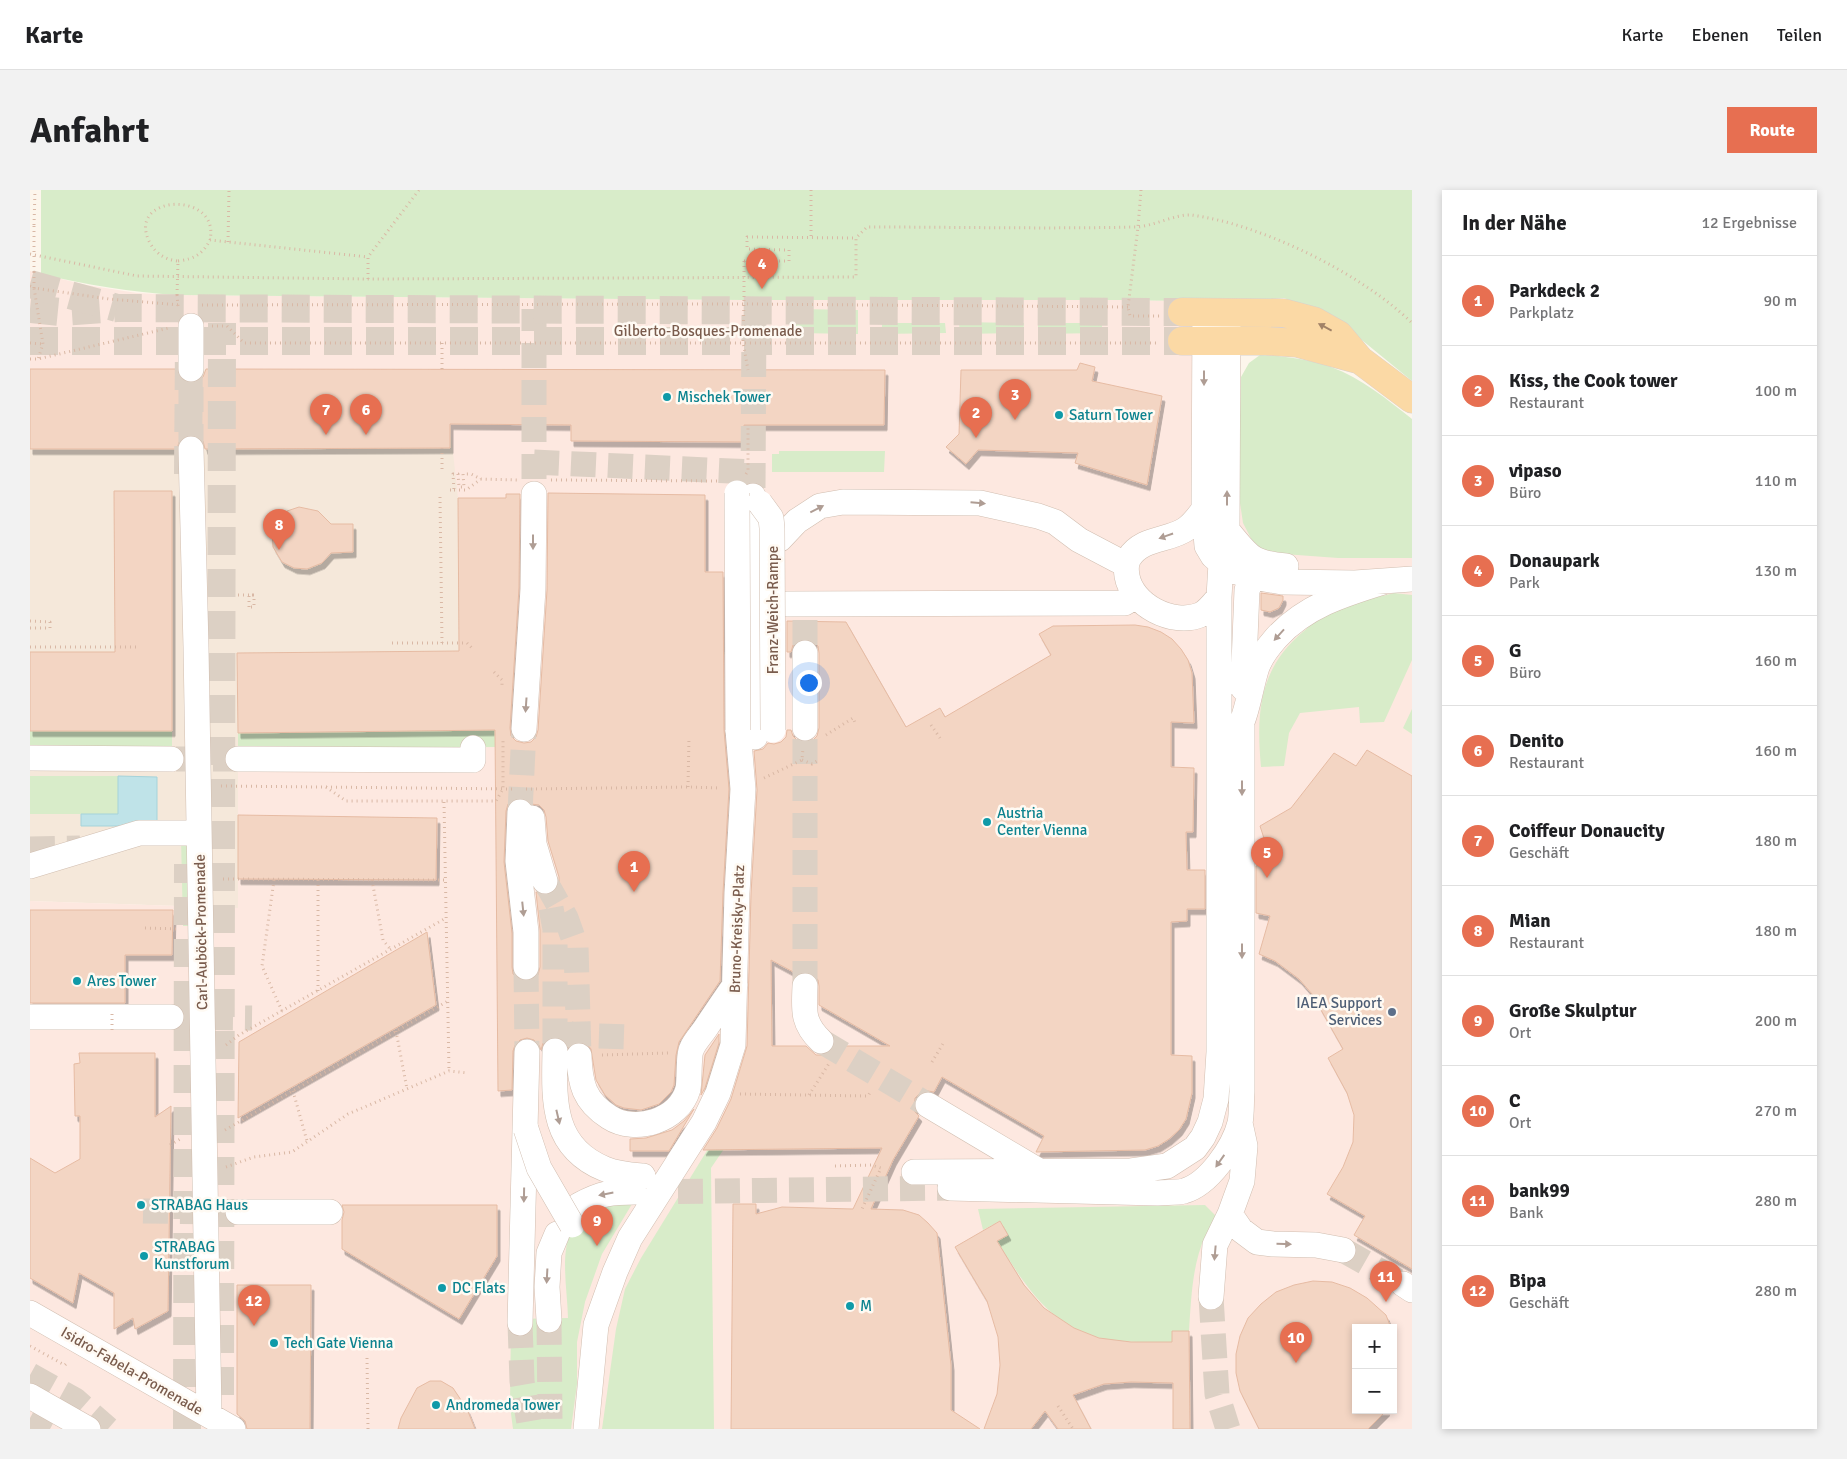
<!DOCTYPE html>
<html lang="de">
<head>
<meta charset="utf-8">
<style>
  :root { --surface:#fff; --page:#f2f2f2; --text:#202124; --muted:#757577; --line:#e0e0e0; --accent:#e76f51 }
  body { margin:0; font-family:Signika,sans-serif; background:var(--page); color:var(--text) }
  .controls { position:absolute; right:15px; bottom:15px; display:grid; overflow:hidden; border-radius:0px; box-shadow:0 2px 8px #0003 }
  .controls button { width:45px; height:45px; display:grid; place-items:center; padding:0; border:0; border-bottom:1px solid var(--line); background:var(--surface); color:var(--text); font:25px sans-serif }
  .you { position:absolute; left:778px; top:492px; width:18px; height:18px; margin:-12px; border:4px solid #fff; border-radius:50%; background:#1a73e8; box-shadow:0 0 0 8px #1a73e833 }
  .badge { display:grid; place-items:center; width:32px; height:32px; border-radius:50%; background:var(--accent); color:#fff; font-size:16px; font-weight:700 }
  .pin { position:absolute; translate:-50% -41px; filter:drop-shadow(0 1px 2px #0008) }
  .pin::after { content:''; position:absolute; top:26px; width:18px; height:15px; background:inherit; clip-path:polygon(0 0,100% 0,50% 100%) }
  .list { margin:0; padding:0; list-style:none }
  h2 { display:flex; justify-content:space-between; align-items:center; height:65px; margin:0; padding:0 20px; font-size:21px }
  h2 small { font-size:16px; font-weight:400; color:var(--muted) }
  .list li { display:grid; grid-template-columns:32px 1fr auto; gap:15px; align-items:center; box-sizing:border-box; height:90px; padding:0 20px; border-top:1px solid var(--line) }
  .list b { display:block; font-size:19px; white-space:nowrap }
  .list p { margin:0; font-size:16px; white-space:nowrap; color:var(--muted) }
  .list em { font-size:16px; font-style:normal; color:var(--muted) }
  .map { position:relative; flex:none; width:1382px; height:1239px; overflow:hidden; border-radius:0px }
  header { display:flex; align-items:center; gap:30px; box-sizing:border-box; height:70px; padding:0 25px; background:var(--surface); border-bottom:1px solid var(--line) }
  header strong { font-size:24px }
  nav { display:flex; gap:28px; margin-inline-start:auto; font-size:18px }
  .intro { display:flex; align-items:center; justify-content:space-between; box-sizing:border-box; height:120px; padding:0 30px }
  h1 { margin:0; font-size:35px }
  .button { padding:12px 22px; border-radius:0px; background:var(--accent); color:#fff; font-size:18px; font-weight:700 }
  main { display:flex; gap:30px; padding:0 30px }
  aside { flex:1; background:var(--surface); border-radius:0px; box-shadow:0 2px 8px #0003 }
  .map>svg:first-child { display:block }
</style>
</head>
<body>
<header>
<strong>Karte</strong>
<nav><a>Karte</a><a>Ebenen</a><a>Teilen</a></nav>
</header>
<div class="intro"><h1>Anfahrt</h1><a class="button">Route</a></div>
<main>
<div class="map">
<svg width="1382" height="1239" viewBox="0 0 1382 1239">
  <defs>
    <filter id="shadow"><feDropShadow dx="3" dy="5.5" stdDeviation="0" flood-color="#0004"/></filter>
  </defs>
  <rect width="100%" height="100%" fill="#fdf6ec"/>
  <path fill="#f5e8da" d="M0,179l420,1 48,128 1,136 -4,113 -257,3v158l-208,-7z"/>
  <path fill="#fde8e0" fill-rule="evenodd" d="M0,81l56,14 51,8 40,2 567,5h376l122,2 -4,188 100,68h74v871h-1382v-528l208,7v-158l257,-3 4,-113 -1,-136h-40l-8,-73 -212,-56h-208zM1326,1138h37v82h-37z"/>
  <path fill="#d8ecc9" d="M11,0h1371v191l-71,-58 -25,-13 -32,-12 -42,4 -122,-2h-376l-567,-5c-46,-3 -90,-10 -136,-21z
    M764,119l64,1v24l-64,-1z
    M929,132l65,1 -1,10 -63,1z
    M852,133h63l1,10 -64,1z
    M1008,133h64v10l-64,1z
    M1230,165c23,1 49,4 71,12 30,11 57,33 81,52v139h-74l-80,-6 -15,-29 -5,-33 3,-113 8,-14z
    M749,261h106l-1,21h-112v-18h7z
    M1364,403l18,2v65l-28,62 -24,1 -1,-16 -59,6 -11,20 -5,33 -23,1c-5,-55 -2,-99 43,-136 6,-5 13,-13 21,-17 21,-11 46,-15 69,-21z
    M1382,519v25l-9,-6z
    M465,540v17l-257,3v-17z
    M0,541h142v19l-142,-1z
    M0,586h88v38h-88z
    M151,648h9l2,88h-9z
    M689,941l5,18 -13,19 3,261h-112l14,-100 9,-40 16,-31z
    M605,1009l-33,55 -17,48 -8,40v42l-6,45h-58l-3,-23 1,-87 57,-1c-1,-39 -14,-88 24,-112 8,-5 33,-5 43,-7z
    M1175,1015l12,12c-4,7 -9,13 -12,20 -13,27 -14,65 -16,94h-17v11c-24,0 -49,1 -72,-4 -51,-12 -77,-56 -103,-97l11,-6 -8,-14 -17,9 -5,-21z"/>
  <path fill="#bfe3e8" stroke="#a5d3da" d="M88,586l39,1v49h-76v-12h37z"/>
  <path fill="#f3d5c3" stroke="#e6bba3" fill-rule="evenodd" filter="url(#shadow)" d="M1050,173l15,4 -3,14 70,15 -15,89 -72,-22 3,-10 -100,-3 -12,14 -20,-17 13,-13 2,-64h116z
    M0,179h147l2,8 5,5 7,1 8,-2 4,-4 3,-8 679,1 -1,55h-140l1,17 -174,-1v-16l-121,-1v24l-245,1 -2,-8 -5,-4 -7,-2 -8,2 -4,5 -2,7h-147z
    M84,301h58v240h-142v-79h85z
    M518,303l157,2v77h18l1,158 5,59 -6,104 -3,88 -41,61 -3,13 -2,30 -3,7 -12,12 -18,6 -17,-2 -8,-3 -11,-10 -9,-15 -5,-31 -5,-6 -8,-1 -10,5 -5,-8 -7,-2 -8,2 -5,4 -2,7 -2,-5 -5,-5 -7,-2 -7,2 -5,5 -2,6 -1,39 -14,1 -3,-361 -257,3 -1,-80 222,-2 -1,-153h48v-4h14l-1,94 -9,140 1,8 5,5 8,2 7,-1 5,-5 2,-7 9,-140zM490,608l7,2 4,4 8,1 5,5 2,7 2,24 11,36v8l-4,6 -6,4h-7l-6,-3 4,38v37l-2,8 -5,5 -7,1 -8,-2 -5,-5 -1,-7v-34l-8,-71 2,-51 2,-7 5,-4z
    M269,317l19,4 13,13h22v28l-22,1 -9,10 -15,6 -13,-1 -12,-6 -9,-15 -1,-16 3,-7 6,-8 6,-5z
    M1231,403l22,3v4l-4,8 -9,4 -9,-2z
    M757,431l59,1 60,105 34,-19 5,9 106,-62 -12,-21 14,-8 82,-1 13,2 13,5 11,7 9,10 7,11 4,13 2,50 -23,-1v45l23,1 -1,64h-7l1,38h18v39h-18v12l-16,1v133l21,1v37l-6,26 -7,11 -10,9 -11,7 -13,4 -109,2 8,-16 -102,-59 -8,15 -6,-1 -7,1 -6,6 -1,7 1,7 4,4 -26,44 -22,49 32,1 16,5 9,8 9,10 14,132v45l29,19h-249l2,-225h23v10l26,-7 71,2 29,-61 -179,2 14,-22 14,-29 16,-53 4,-152 6,-104 -3,-39 9,-2 5,-6 6,1 7,-2 5,-5 1,-7h4l2,6 4,4 8,2 7,-1 5,-5 2,-8v-75l-1,-7 -6,-6 -7,-1 -8,2 -4,4 -2,7h-4zM741,770l26,14 8,-2 8,2 5,6 1,6v19l71,41h-56l-4,6 -6,3h-8l-10,-9h-34z
    M1337,560l45,26v493l-58,-34 11,-19 -38,-22 16,-27 10,-25 1,-27 -7,-22 -19,-35 15,-9 -31,-55 -13,-15 -24,-18 -16,-7 11,-38 -14,-3v-47l16,-3 -12,-37 31,-18 43,-55 22,13z
    M208,625l199,3 -1,62 -198,-1z
    M0,720h143l-1,45h-47v48h-95z
    M397,742l9,73 -198,113 1,-76z
    M689,844v9l-14,45 -4,7 4,-40z
    M49,863h76v64l16,-11 -3,205 -33,18 -2,-11 -19,11v-36l-35,-20 -6,30 -43,-25v-120l25,15 25,-14v-43h-5l-1,-52 6,-1z
    M664,919l-25,42h-39v-12l16,-1 26,-8 12,-9z
    M312,1015h155v51l-38,63 -117,-70v-29l2,-8z
    M970,1031l8,14 -11,6 27,44 20,23 30,20 25,10 32,4h41v-11h17l1,98h-17v-46l-42,-1 -27,2 -31,11 18,34h-33l-13,-18 -14,18h-47l13,-35 3,-29 -2,-28 -11,-36 -32,-54z
    M1283,1091l19,1 18,6 17,10 19,17 5,13h-35v82h31l-19,19h-109l-19,-38 -4,-18v-19l4,-18 8,-18 13,-14 15,-12 18,-7z
    M207,1095h74l-1,144h-63l-2,-8 -8,-7z
    M400,1191h11l12,7 14,21 8,20h-77l3,-11 16,-30z"/>
  <g fill="none" stroke-linecap="round" stroke-linejoin="round">
    <path stroke="#dcd0c4" stroke-width="25" stroke-dasharray="25 12" stroke-linecap="butt" d="M161,259v-80
      M504,272l219,10
      M504,289v-170
      M723,298l1,-178
      M775,430v33
      M146,569h62
      M490,622l4,-83
      M0,659l50,-1
      M515,691l21,37 10,28 3,110
      M521,718l4,21v122
      M496,777l1,85
      M775,796v-258
      M141,827l81,1
      M534,840l5,5 61,2
      M791,851l107,64
      M611,1002l309,-4
      M113,1021l95,1
      M1313,1060l60,34
      M1181,1107l6,97 11,35
      M519,1130l1,100 3,9
      M490,1133l2,58 8,48
      M0,1185l45,25 33,29
      M0,1228l20,11"/>
    <path stroke="#dcd0c4" stroke-width="28" stroke-dasharray="28 14" stroke-linecap="butt" d="M0,119l30,3 57,-4 1065,4
      M0,151h1152
      M158,284l1,-130
      M190,1205l2,-1072
      M157,1239l1,-565"/>
    <path stroke="#dcd0c4" stroke-width="28" stroke-dasharray="28 14" stroke-linecap="butt" d="M0,94l87,24"/>
    <g stroke="#d1beb0" stroke-width="26">
      <path id="minor" d="M1175,122l-1,197 3,37 6,10 8,7 16,9 16,5 29,5 73,1 57,-4
        M161,136v43
        M161,259l5,198 13,768
        M723,306l2,241
        M1174,319c-5,7 -11,15 -18,20 -17,12 -44,8 -57,29 -3,5 -3,12 -2,18 5,29 45,50 73,39 7,-3 14,-12 19,-18
        M1197,340c22,26 23,33 59,36
        M750,349l17,-18 23,-15 23,-4 137,1 58,13 17,6 24,18 38,20 10,3
        M757,414l338,-1 9,-7
        M1213,498l4,-98 6,-13
        M775,538v-75
        M494,539l9,-140 1,-95
        M0,568l141,1
        M208,569l235,1v-12
        M490,622l-2,49 8,71v35
        M502,628l2,26 11,37
        M0,676l109,-33h60
        M775,796c-1,24 -3,37 16,55
        M0,827h141
        M525,861c-1,49 -4,96 50,118 12,5 26,6 38,7
        M549,866c1,28 5,45 30,61 26,17 70,4 79,-28 2,-11 0,-34 4,-41 3,-7 9,-13 13,-19 10,-15 20,-30 30,-44
        M898,915l111,66
        M884,982l217,-1 36,-5 28,-18 8,-11 7,-15 6,-23 3,-47v-455l2,-34 6,-33 1,-209
        M920,998l207,5c9,-1 19,0 27,-2 25,-7 50,-44 56,-68 2,-10 1,-21 2,-31v-370c7,-18 9,-37 15,-55 4,-11 12,-21 19,-29 29,-32 68,-44 107,-56
        M549,1015c23,-12 31,-13 56,-13
        M208,1022h92
        M1200,1024l11,16 16,12 16,2 43,1 27,5
        M1373,1094l9,6
        M1181,1107l4,-52 15,-31 12,-33 3,-35 -5,-23
        M0,1123l203,116
        M519,1130l-2,-33 2,-34 8,-19
        M490,1133l7,-271
        M0,1206l58,33
        M556,1239l10,-104 19,-53 15,-34 74,-116 14,-29 15,-48 4,-152 6,-104 -5,-59"/>
    </g>
    <g stroke="#dad1cd" stroke-width="29">
      <path id="major" d="M1152,122l102,1 30,8 25,14 21,25 52,39
        M1152,151h84l31,2 63,17"/>
    </g>
    <path stroke="#d9b8a5" stroke-width="3" stroke-dasharray="1 4" stroke-linecap="butt" d="M781,0v48
      M1111,0l-3,37 -10,80 2,9h30
      M4,35l1,-35
      M198,52l1,-52
      M0,64l107,22 231,3 488,-2v-39l11,-11c90,0 179,2 268,0 17,0 40,-13 56,-12 70,9 170,58 221,108
      M148,71c16,-2 25,-7 32,-21l158,17
      M714,71h45v-11l-42,-1v-12l109,1
      M4,82v16l75,11 71,6
      M338,89v-22l51,-67
      M0,96l4,2 9,56 -5,15
      M147,105l1,11
      M714,110l-1,42 5,28
      M172,115l542,-1 384,3
      M182,136h15l17,17h915
      M0,153l13,1
      M412,153v27
      M0,169h8l131,-31
      M412,258v23
      M716,284l2,-3v-46
      M521,290l169,1
      M420,300h4l-1,-16h5l1,13h5l-1,-13h8l10,5 36,1
      M424,300h12l15,-11
      M410,307l2,146
      M208,405h16v12h-5
      M219,417v-12h7
      M0,431l20,1v6h-20
      M362,453h75l7,7
      M0,457h107
      M464,482l8,8v5
      M901,535l9,13
      M796,545l27,-17 3,7
      M772,570l10,4 7,-4
      M734,588l38,-18 1,-12
      M191,596l294,3
      M296,597l20,14h150l7,-12v-51
      M658,597l1,-50
      M496,599l162,-2 32,1
      M414,612l5,269
      M193,689l223,1
      M244,690l-12,86 20,45
      M288,690v111
      M342,690l11,60 8,10
      M115,738l34,1
      M366,841l11,58
      M196,855l13,-10 207,-117
      M572,865l66,-2
      M902,872l12,-20
      M263,901l14,50
      M710,904l128,2 3,-5
      M779,905l21,-33
      M195,940l223,-129
      M140,955l12,-7
      M805,976l36,-1 10,3 -19,41
      M196,977l28,-10 38,-5 56,-38 101,-43 19,2
      M0,1156l31,17 4,2 3,-3
      M337,1168l1,71
      M1028,1216l15,23"/>
    <use href="#minor" stroke="#fff" stroke-width="25"/>
    <use href="#major" stroke="#fbd9a5" stroke-width="28"/>
    <g stroke="#d1beb0" stroke-width="26" stroke-linecap="butt">
      <path id="minor-bridge" d="M707,303l1,237
        M730,313l11,15 1,10 1,202
        M496,939l13,39 33,57"/>
    </g>
    <path stroke="#d9b8a5" stroke-width="3" stroke-dasharray="1 4" stroke-linecap="butt" d="M714,71v39
      M4,82v-47
      M147,105l1,-34c-12,-1 -22,-7 -28,-18 -26,-49 71,-53 60,-3
      M82,840v-16"/>
    <use href="#minor-bridge" stroke="#fff" stroke-width="25"/>
  </g>
  <defs><path id="oneway-solid" d="M-6-.8H1V-3.2L6.5 0L1 3.2V.8H-6Z" transform="scale(1.25)"/></defs>
  <use fill="#a18267" href="#oneway-solid" transform="translate(1295 137) rotate(-152)"/>
  <g fill="#af9d94">
    <use href="#oneway-solid" transform="translate(1174 188) rotate(90)"/>
    <use href="#oneway-solid" transform="translate(1197 308) rotate(-90)"/>
    <use href="#oneway-solid" transform="translate(948 313) rotate(5)"/>
    <use href="#oneway-solid" transform="translate(787 319) rotate(-27)"/>
    <use href="#oneway-solid" transform="translate(1136 346) rotate(161)"/>
    <use href="#oneway-solid" transform="translate(503 352) rotate(90)"/>
    <use href="#oneway-solid" transform="translate(1249 445) rotate(132)"/>
    <use href="#oneway-solid" transform="translate(496 515) rotate(94)"/>
    <use href="#oneway-solid" transform="translate(1212 598) rotate(90)"/>
    <use href="#oneway-solid" transform="translate(493 719) rotate(84)"/>
    <use href="#oneway-solid" transform="translate(1212 761) rotate(90)"/>
    <use href="#oneway-solid" transform="translate(528 927) rotate(77)"/>
    <use href="#oneway-solid" transform="translate(1190 971) rotate(125)"/>
    <use href="#oneway-solid" transform="translate(576 1004) rotate(169)"/>
    <use href="#oneway-solid" transform="translate(494 1005) rotate(91)"/>
    <use href="#oneway-solid" transform="translate(1254 1054) rotate(1)"/>
    <use href="#oneway-solid" transform="translate(1185 1063) rotate(95)"/>
    <use href="#oneway-solid" transform="translate(517 1086) rotate(93)"/>
  </g>
  <g fill="#0f9aa8" stroke="#fffaf3" stroke-width="2">
    <circle cx="637" cy="207" r="5"/>
    <circle cx="1029" cy="225" r="5"/>
    <circle cx="957" cy="632" r="5"/>
    <circle cx="47" cy="791" r="5"/>
    <circle cx="111" cy="1015" r="5"/>
    <circle cx="114" cy="1066" r="5"/>
    <circle cx="412" cy="1098" r="5"/>
    <circle cx="820" cy="1116" r="5"/>
    <circle cx="244" cy="1153" r="5"/>
    <circle cx="406" cy="1215" r="5"/>
  </g>
  <circle fill="#5c6f8a" stroke="#fffaf3" stroke-width="2" cx="1362" cy="822" r="5"/>
  <g text-anchor="middle" stroke-width="5" stroke-linejoin="round" paint-order="stroke">
    <g font-size="15" fill="#7a5c4d" stroke="#fffaf3">
      <text x="678" y="146">Gilberto-Bosques-Promenade</text>
      <text transform="translate(743 420) rotate(-90)" y="5">Franz-Weich-Rampe</text>
      <text transform="translate(707 739) rotate(-88)" y="5">Bruno-Kreisky-Platz</text>
      <text transform="translate(171 742) rotate(-91)" y="5">Carl-Auböck-Promenade</text>
      <text transform="translate(102 1181) rotate(30)" y="5">Isidro-Fabela-Promenade</text>
    </g>
    <g font-size="15" fill="#0d838f" stroke="#fffaf3" text-anchor="start">
      <text x="647" y="212">Mischek Tower</text>
      <text x="1039" y="230">Saturn Tower</text>
      <text x="967" y="628">Austria<tspan x="967" dy="17">Center Vienna</tspan></text>
      <text x="57" y="796">Ares Tower</text>
      <text x="121" y="1020">STRABAG Haus</text>
      <text x="124" y="1062">STRABAG<tspan x="124" dy="17">Kunstforum</tspan></text>
      <text x="422" y="1103">DC Flats</text>
      <text x="830" y="1121">M</text>
      <text x="254" y="1158">Tech Gate Vienna</text>
      <text x="416" y="1220">Andromeda Tower</text>
    </g>
    <g font-size="15" fill="#4e5e75" stroke="#fffaf3" text-anchor="end">
      <text x="1352" y="818">IAEA Support<tspan x="1352" dy="17">Services</tspan></text>
    </g>
  </g>
</svg>
<div class="controls">
<button>+</button>
<button>−</button>
</div>
<div class="you"></div>
<div class="pin badge" style="left:604px;top:702px">1</div>
<div class="pin badge" style="left:946px;top:248px">2</div>
<div class="pin badge" style="left:985px;top:230px">3</div>
<div class="pin badge" style="left:732px;top:99px">4</div>
<div class="pin badge" style="left:1237px;top:688px">5</div>
<div class="pin badge" style="left:336px;top:245px">6</div>
<div class="pin badge" style="left:296px;top:245px">7</div>
<div class="pin badge" style="left:249px;top:360px">8</div>
<div class="pin badge" style="left:567px;top:1056px">9</div>
<div class="pin badge" style="left:1266px;top:1173px">10</div>
<div class="pin badge" style="left:1356px;top:1112px">11</div>
<div class="pin badge" style="left:224px;top:1136px">12</div>
</div>
<aside>
<h2>In der Nähe<small>12 Ergebnisse</small></h2>
<ul class="list">
<li><span class="badge">1</span><div><b>Parkdeck 2</b><p>Parkplatz</p></div><em>90 m</em></li>
<li><span class="badge">2</span><div><b>Kiss, the Cook tower</b><p>Restaurant</p></div><em>100 m</em></li>
<li><span class="badge">3</span><div><b>vipaso</b><p>Büro</p></div><em>110 m</em></li>
<li><span class="badge">4</span><div><b>Donaupark</b><p>Park</p></div><em>130 m</em></li>
<li><span class="badge">5</span><div><b>G</b><p>Büro</p></div><em>160 m</em></li>
<li><span class="badge">6</span><div><b>Denito</b><p>Restaurant</p></div><em>160 m</em></li>
<li><span class="badge">7</span><div><b>Coiffeur Donaucity</b><p>Geschäft</p></div><em>180 m</em></li>
<li><span class="badge">8</span><div><b>Mian</b><p>Restaurant</p></div><em>180 m</em></li>
<li><span class="badge">9</span><div><b>Große Skulptur</b><p>Ort</p></div><em>200 m</em></li>
<li><span class="badge">10</span><div><b>C</b><p>Ort</p></div><em>270 m</em></li>
<li><span class="badge">11</span><div><b>bank99</b><p>Bank</p></div><em>280 m</em></li>
<li><span class="badge">12</span><div><b>Bipa</b><p>Geschäft</p></div><em>280 m</em></li>
</ul>
</aside>
</main>
</body>
</html>
